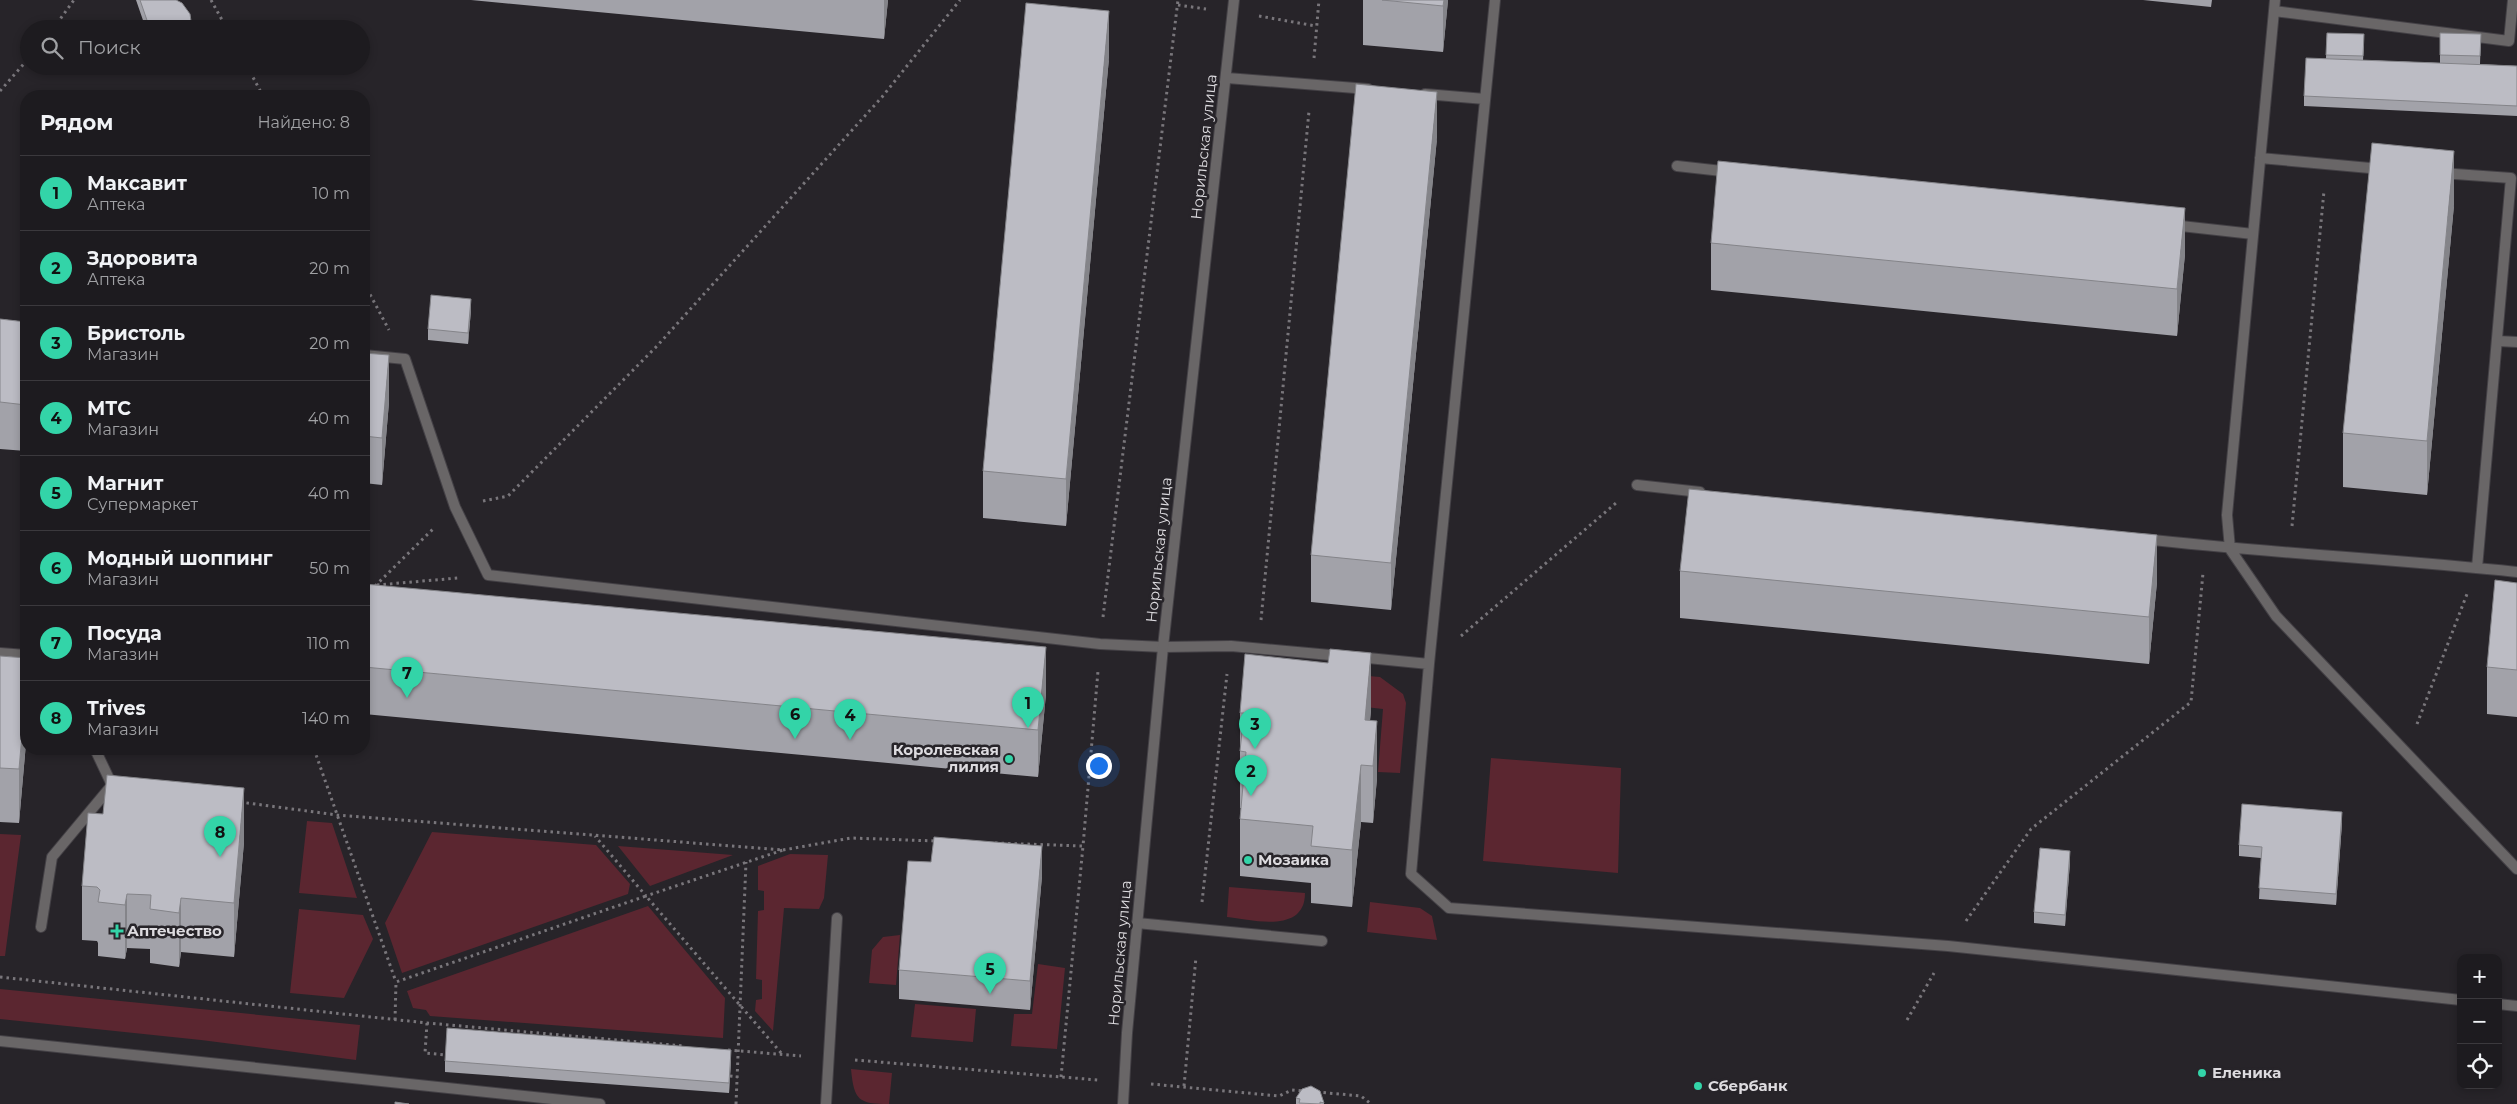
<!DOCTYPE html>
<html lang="ru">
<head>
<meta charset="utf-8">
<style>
  :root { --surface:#1d1b1f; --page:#2a282c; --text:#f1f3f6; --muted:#a0a1a4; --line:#3b393d; --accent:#33d4a8 }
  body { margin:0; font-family:Montserrat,sans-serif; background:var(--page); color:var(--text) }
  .controls { position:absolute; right:15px; bottom:15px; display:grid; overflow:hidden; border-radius:10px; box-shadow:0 2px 8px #0003 }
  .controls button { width:45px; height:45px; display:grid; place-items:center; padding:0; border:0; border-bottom:1px solid var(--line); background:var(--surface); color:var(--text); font:25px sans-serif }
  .you { position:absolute; left:1098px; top:765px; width:18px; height:18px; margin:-12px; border:4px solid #fff; border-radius:50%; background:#1a73e8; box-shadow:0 0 0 8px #1a73e833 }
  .badge { display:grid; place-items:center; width:32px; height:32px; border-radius:50%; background:var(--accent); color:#111; font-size:16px; font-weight:700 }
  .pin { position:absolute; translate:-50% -41px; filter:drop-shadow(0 1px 2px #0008) }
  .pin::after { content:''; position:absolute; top:26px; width:18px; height:15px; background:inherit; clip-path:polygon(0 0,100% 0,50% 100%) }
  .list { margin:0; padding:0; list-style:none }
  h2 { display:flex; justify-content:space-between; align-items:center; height:65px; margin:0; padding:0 20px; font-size:21px }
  h2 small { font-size:16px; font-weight:400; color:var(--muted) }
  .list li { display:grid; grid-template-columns:32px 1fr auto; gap:15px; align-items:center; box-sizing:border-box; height:75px; padding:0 20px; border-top:1px solid var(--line) }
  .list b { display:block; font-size:19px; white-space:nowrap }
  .list p { margin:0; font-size:16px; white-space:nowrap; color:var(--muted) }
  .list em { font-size:16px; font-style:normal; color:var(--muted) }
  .icon { flex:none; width:28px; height:28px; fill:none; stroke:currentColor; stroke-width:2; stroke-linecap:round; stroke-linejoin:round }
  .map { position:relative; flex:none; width:2517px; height:1104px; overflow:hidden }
  .search { position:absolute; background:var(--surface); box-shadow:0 2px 8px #0003; left:20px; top:20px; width:350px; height:55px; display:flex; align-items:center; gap:12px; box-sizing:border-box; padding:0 18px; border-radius:28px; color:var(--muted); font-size:19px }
  .panel { position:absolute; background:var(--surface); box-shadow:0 2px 8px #0003; left:20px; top:90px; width:350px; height:665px; border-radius:20px }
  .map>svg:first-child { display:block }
</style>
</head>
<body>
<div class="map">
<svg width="2517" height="1104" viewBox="0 0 2517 1104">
  <rect width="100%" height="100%" fill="#272429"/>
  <path fill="#5b2630" d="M1288,669l92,8 23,17 3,9 -6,70 -22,-1 5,-63 -62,-7z
    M1491,758l130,10 -3,105 -135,-12z
    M307,821l25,2 25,75 -58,-5z
    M432,832l164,13 34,39 -2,10 -226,79 -17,-50z
    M0,834l21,1 -16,121h-5z
    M618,846l115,9 -83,31z
    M790,854l38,1 -4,43 -5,11 -35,-1 -11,123 -18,-20 1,-11 6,-1v-19l-6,-1 2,-68 6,-1v-19l-6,-1v-24z
    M1229,887l76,6c0,41 -52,27 -78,24z
    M1370,902l50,6 12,8 5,24 -70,-8z
    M648,906l77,92 -2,40 -293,-22 -4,-6 -13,-2 -6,-17z
    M299,909l64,6 10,24 -29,59 -54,-5z
    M900,935l-4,50 -27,-2 3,-33 11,-13z
    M1038,964l27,4 -8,81 -46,-3 3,-32h18z
    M0,989l360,36 -4,35 -155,-20 -201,-21z
    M915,1004l61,5 -3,33 -62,-5z
    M851,1069l41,4 -3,31c-31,0 -35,-4 -38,-35z"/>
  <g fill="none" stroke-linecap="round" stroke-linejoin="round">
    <g stroke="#444146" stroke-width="12">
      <path id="service" d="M1495,0l-66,664 -18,210 38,34 499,38 513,54
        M2275,0l-48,515 3,34 46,67 241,253
        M2274,11l235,30 4,-41
        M1227,78l141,11
        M1425,94l60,5
        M2260,158l121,11
        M1677,166l54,6
        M2441,173l70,5 -34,390
        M2172,225l81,9
        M2498,341l19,1
        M364,355l41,4 50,148 33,68 612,69 63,3 68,-1 110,10
        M1637,485l63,7
        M2144,539c124,14 249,20 373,33
        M0,653l26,2
        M1358,657l71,7
        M1137,923l185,18
        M41,927l11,-70 60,-72 -17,-36
        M2498,1004l19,2
        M826,1104l11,-186"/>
    </g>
    <g stroke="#444146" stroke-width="12">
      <path id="minor" d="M0,1041l600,63"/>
    </g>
    <g stroke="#444146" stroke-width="12">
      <path id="tertiary" d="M1123,1104l4,-71 36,-386 71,-647"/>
    </g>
    <path stroke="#79767b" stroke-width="3" stroke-dasharray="2.5 4" stroke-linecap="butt" d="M211,0l16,29
      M1178,5l28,4
      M1259,16l57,10
      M53,29l21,-29
      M1314,58l5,-58
      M247,66l16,30
      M0,91l29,-33
      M364,283l25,47
      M483,501l25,-5 149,-150 225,-249 78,-97
      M2292,526l32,-335
      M377,585l81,-7
      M375,586l60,-59
      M1103,617l75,-617
      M1261,620l48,-509
      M1461,636l155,-133
      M2417,724l50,-130
      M314,749l82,233
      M240,802l97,13 446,35 -137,46 -51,-60
      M995,843l88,3 15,-175
      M783,850l68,-12 85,3
      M1202,902l25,-228
      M1966,921l65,-92 160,-127 12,-129
      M0,977l427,46 257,23
      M395,1020l1,-38 250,-86 136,158
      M1907,1020l27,-47
      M427,1023l-2,30 21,2
      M728,1050l73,6
      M855,1060l243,20
      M730,1076l8,1
      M1061,1077l22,-231
      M1151,1084l128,12 13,-6 11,1
      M1184,1086l12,-129
      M1317,1092l44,4 10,8
      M736,1104l10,-242"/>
    <use href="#service" stroke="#696667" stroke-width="10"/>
    <use href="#minor" stroke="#696667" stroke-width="10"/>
    <use href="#tertiary" stroke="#696667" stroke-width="10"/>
  </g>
  <path fill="#a2a2a9" d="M136,0h41l14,29h-45z
    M471,0h417l-4,39z
    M1363,0h85l-5,52 -80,-7z
    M2143,0h69l-1,7z
    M2327,33l37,12 -1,15 77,3v-30l41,1 -1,30 37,2v50l-213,-10v-10l22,-38z
    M1109,58l-43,468 -83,-8v-47z
    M1437,138l-46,472 -80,-8v-47z
    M2454,205l-27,290 -84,-8v-54z
    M1711,243l474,11 -8,82 -466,-46z
    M471,310l-3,34 -40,-4v-11z
    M0,319l26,3v129l-26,-2z
    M364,353l25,49 -7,83 -18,-2z
    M1680,571l477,11 -8,82 -469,-46z
    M2517,583v134l-30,-3v-47z
    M364,584l682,110 -8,83 -674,-63z
    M0,656l26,2v85l-7,80 -19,-1z
    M1371,710l-1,10 7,58 -4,45 -12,-1 -9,85 -41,-4v-20l-71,-7v-57l1,-11h-1v-95z
    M2342,823l-6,82 -77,-6 2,-41 -22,-2v-11z
    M244,842l-10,115 -53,-5 -2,15 -29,-4v-14l-23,-1 -2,11 -27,-3v-13l-1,-2 -15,-1v-54z
    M2070,862l-5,64 -31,-3v-11z
    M1042,876l-12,134 -131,-11v-29z
    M731,1060l-2,33 -284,-21v-11z
    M1296,1098l28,5v1h-28z"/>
  <path fill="#848489" d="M884,0h4l-4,39z
    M1444,0h4l-5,52v-46z
    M1109,11v47l-43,468v-47z
    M1437,92v46l-46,472v-47z
    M2454,151v54l-27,290v-54z
    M2185,208v46l-8,82v-47z
    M471,299v11l-3,34v-11z
    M389,355v47l-7,83v-47z
    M2157,535v47l-8,82v-47z
    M1046,647v47l-8,83v-47z
    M1371,653v57l-5,55 -1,-45z
    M26,689v54l-7,80v-54z
    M1377,721v57l-4,45v-57z
    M1361,765v57l-9,85v-57z
    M244,788v54l-10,115v-54z
    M2342,812v11l-6,82v-11z
    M1042,846v30l-12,134v-29z
    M2070,851v11l-5,64v-11z
    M127,894v54l-2,11v-54z
    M181,898v54l-2,15v-54z
    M731,1050v10l-2,33v-10z"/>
  <path fill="#bcbcc4" stroke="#848489" d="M140,0h36l6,3 8,11 1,7 -2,8h-39z
    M1382,0h62l-1,6z
    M1026,3l83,8 -43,468 -83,-8z
    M2327,33l37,1 -1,22 -37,-1z
    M2440,33l41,1 -1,22 -40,-1z
    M2306,58l211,8v40l-213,-10z
    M1356,84l81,8 -46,471 -80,-8z
    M2372,143l82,8 -27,290 -84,-8z
    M1718,161l467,47 -8,81 -466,-46z
    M431,295l40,4 -3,34 -40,-4z
    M0,319l26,3v83l-26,-3z
    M364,353l25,2 -7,83 -18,-2z
    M1689,489l468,46 -8,82 -469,-46z
    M2495,580l22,3v87l-30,-3z
    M364,584l682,63 -8,83 -674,-63z
    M1330,649l41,4 -6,67 12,1 -4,45 -12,-1 -9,85 -41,-4 2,-20 -73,-7 6,-67 -6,-1 4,-38h-4l5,-59 83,9z
    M0,656l26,2v31l-7,80 -19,-1z
    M107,775l137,13 -10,115 -53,-5 -2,15 -29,-4 1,-14 -24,-1 -2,11 -27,-3 2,-12 -3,-3 -15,-1 6,-73 15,1z
    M2242,804l100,8 -6,82 -77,-6 3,-41 -23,-2z
    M934,837l108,9 -12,135 -131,-11 9,-109 23,1z
    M2040,848l30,3 -5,64 -31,-3z
    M447,1028l284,22 -2,33 -284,-22z
    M1311,1086l9,5 4,12 -4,-1v2l-21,-1 1,-4 -4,-1 6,-9z
    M395,1102l14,2h-14z"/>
  <g fill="#33d4a8" stroke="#272429" stroke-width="2">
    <circle cx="1009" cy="759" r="5"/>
    <circle cx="1248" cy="860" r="5"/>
    <path d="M114.5 923.5h5v5h5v5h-5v5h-5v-5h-5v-5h5z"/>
    <circle cx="2202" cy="1073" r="5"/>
    <circle cx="1698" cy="1086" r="5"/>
  </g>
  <g text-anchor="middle" stroke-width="5" stroke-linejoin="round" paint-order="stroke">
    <g font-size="15" fill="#dddbdf" stroke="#272429">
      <text transform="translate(1204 147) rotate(-84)" y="5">Норильская улица</text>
      <text transform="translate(1159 550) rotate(-84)" y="5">Норильская улица</text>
      <text transform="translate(1120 953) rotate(-85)" y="5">Норильская улица</text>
    </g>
    <g font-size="15" font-weight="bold" fill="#dddbdf" stroke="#272429" text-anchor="start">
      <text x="999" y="755" text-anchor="end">Королевская<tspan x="999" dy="17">лилия</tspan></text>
      <text x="1258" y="865">Мозаика</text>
      <text x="127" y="936">Аптечество</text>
      <text x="2212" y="1078">Еленика</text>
      <text x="1708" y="1091">Сбербанк</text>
    </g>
  </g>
</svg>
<div class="controls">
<button>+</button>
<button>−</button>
<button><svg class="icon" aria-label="locate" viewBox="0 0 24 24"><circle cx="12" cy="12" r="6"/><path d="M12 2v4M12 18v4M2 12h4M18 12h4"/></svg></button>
</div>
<div class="you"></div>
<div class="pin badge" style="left:1028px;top:728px">1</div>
<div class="pin badge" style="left:1251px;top:796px">2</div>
<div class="pin badge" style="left:1255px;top:749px">3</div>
<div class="pin badge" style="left:850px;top:740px">4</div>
<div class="pin badge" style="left:990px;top:994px">5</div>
<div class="pin badge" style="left:795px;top:739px">6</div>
<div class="pin badge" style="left:407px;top:698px">7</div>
<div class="pin badge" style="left:220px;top:857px">8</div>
<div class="search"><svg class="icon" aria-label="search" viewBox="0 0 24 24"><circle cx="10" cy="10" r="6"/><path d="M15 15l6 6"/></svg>Поиск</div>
<section class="panel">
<h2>Рядом<small>Найдено: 8</small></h2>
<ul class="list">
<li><span class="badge">1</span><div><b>Максавит</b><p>Аптека</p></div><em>10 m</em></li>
<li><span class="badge">2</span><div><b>Здоровита</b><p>Аптека</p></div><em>20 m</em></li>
<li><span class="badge">3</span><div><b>Бристоль</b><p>Магазин</p></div><em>20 m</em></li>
<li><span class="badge">4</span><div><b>МТС</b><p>Магазин</p></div><em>40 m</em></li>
<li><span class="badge">5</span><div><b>Магнит</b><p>Супермаркет</p></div><em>40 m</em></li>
<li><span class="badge">6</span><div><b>Модный шоппинг</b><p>Магазин</p></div><em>50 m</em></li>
<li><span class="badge">7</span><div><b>Посуда</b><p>Магазин</p></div><em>110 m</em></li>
<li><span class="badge">8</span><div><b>Trives</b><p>Магазин</p></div><em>140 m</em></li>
</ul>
</section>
</div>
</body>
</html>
